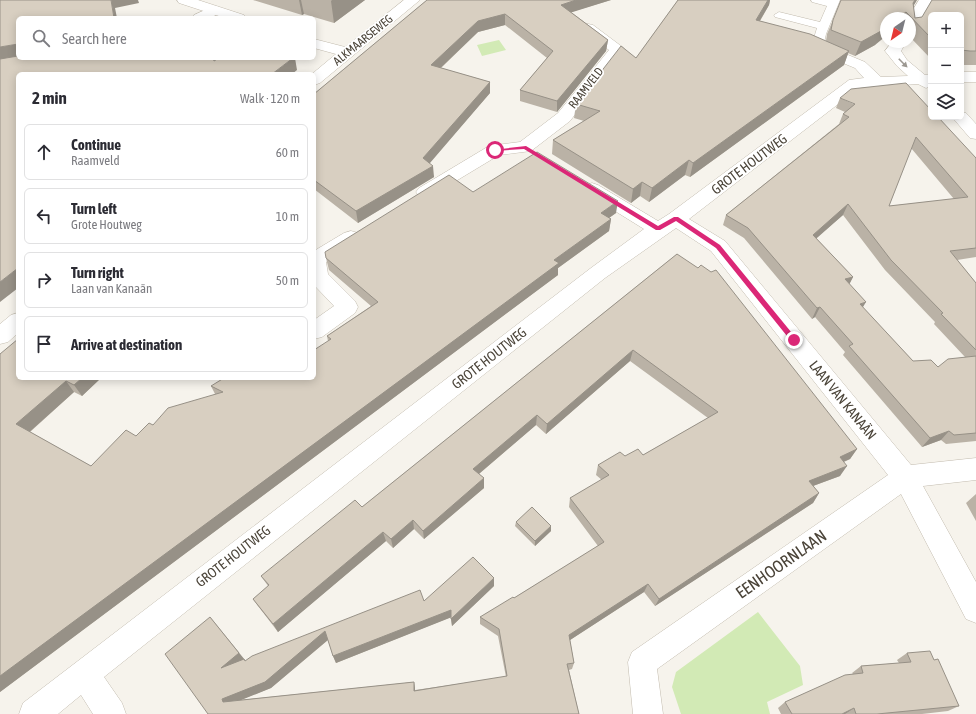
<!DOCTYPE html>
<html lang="en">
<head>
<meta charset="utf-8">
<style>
  :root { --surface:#fff; --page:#f2f2f3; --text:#2b2b33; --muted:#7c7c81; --line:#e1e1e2 }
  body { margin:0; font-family:"Asap Condensed",sans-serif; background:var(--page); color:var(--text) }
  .controls { position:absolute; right:12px; top:12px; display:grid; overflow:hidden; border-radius:6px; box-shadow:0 2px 10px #0003 }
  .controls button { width:36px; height:36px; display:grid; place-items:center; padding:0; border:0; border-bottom:1px solid var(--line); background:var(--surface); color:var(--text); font:20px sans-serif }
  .compass { position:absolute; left:880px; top:12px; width:36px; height:36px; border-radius:50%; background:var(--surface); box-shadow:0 2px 10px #0003; rotate:215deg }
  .stop { position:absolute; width:12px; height:12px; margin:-9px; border:3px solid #db2777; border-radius:50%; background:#fff }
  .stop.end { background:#db2777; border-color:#fff; box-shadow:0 1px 4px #0008 }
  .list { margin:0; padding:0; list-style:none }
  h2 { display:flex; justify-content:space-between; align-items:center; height:52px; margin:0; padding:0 16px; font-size:17px }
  h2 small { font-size:13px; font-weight:400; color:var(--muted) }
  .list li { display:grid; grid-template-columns:26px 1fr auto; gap:12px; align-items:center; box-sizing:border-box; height:56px; margin:0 8px 8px; padding:0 8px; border:1px solid var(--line); border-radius:6px }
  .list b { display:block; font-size:15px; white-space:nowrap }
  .list p { margin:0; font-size:13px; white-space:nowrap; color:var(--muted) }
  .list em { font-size:13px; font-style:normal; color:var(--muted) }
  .icon { flex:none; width:22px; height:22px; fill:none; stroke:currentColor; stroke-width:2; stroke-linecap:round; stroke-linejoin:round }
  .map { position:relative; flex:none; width:976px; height:714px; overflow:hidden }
  .search { position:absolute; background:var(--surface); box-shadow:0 2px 10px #0003; left:16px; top:16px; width:300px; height:44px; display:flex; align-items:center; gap:10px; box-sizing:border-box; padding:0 14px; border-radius:6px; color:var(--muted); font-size:15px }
  .panel { position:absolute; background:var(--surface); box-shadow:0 2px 10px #0003; left:16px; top:72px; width:300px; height:308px; border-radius:6px }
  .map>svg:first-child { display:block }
</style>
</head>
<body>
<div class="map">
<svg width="976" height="714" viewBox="0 0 976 714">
  <rect width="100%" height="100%" fill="#f6f3ec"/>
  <path fill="#d2eab5" d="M499,40l7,10 -24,6 -5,-11z
    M758,612l42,54 3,19 -36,17 3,12h-89l-9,-27 4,-15z"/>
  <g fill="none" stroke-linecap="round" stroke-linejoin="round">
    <g stroke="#c2bbae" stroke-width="1">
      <path id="service" d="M811,0h29l-14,34 -3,14 -6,3 -6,-3 6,-20 -42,-11 -1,-2 5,-3 41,10 7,-16 -15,-4z"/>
    </g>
    <g stroke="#c2bbae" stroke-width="1">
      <path id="minor" d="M919,0h14l-18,30 -5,1v-13h-2z
        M214,6l5,1 2,3c-7,10 -19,8 -29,8l2,-3z
        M588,24l5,1 32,24 -55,72 -39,30 -32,4 -68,41 -6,2 -6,-2 -3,-4 3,-4 70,-42 31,-4 38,-29 51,-63 -26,-19 -2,-3 2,-3z
        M892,42h14l-5,9 6,9 18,15 6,-1v12l-5,2 -8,-4 -59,4 -170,131 36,22 186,224 65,-7v22l-53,6 53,96v41l-10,-4 -65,-125 -244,175 6,45h-30l-5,-52 4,-10 256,-177 -177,-224 -35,-23 -71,50 -501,399 18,26 4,11h-33l-12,-19 -23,19h-39l4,-11 51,-39 517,-396 53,-39 -58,-36 -3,-4 3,-4 6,-2 6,2 60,36 11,-7 180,-134 15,-2 -9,-10 -41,-17 -2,-3 2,-3h10l41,17 16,15 27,-1 -11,-10 -12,-15z
        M961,72h15v10h-15z
        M961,112l5,1 10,11v15l-6,-1 -18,-21h9z
        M351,231l7,2 3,5 -3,5 -32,19 2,12 27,27 3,6 -3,6 -33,24 -8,2v-19l20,-14 -20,-21v-34l30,-18z"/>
    </g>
    <g stroke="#c2bbae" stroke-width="1">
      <path id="tertiary" d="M177,0h21l46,15 2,3h-21l-46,-15z
        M404,0h16l-100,83 -6,2v-11h-2l24,-20 -22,-6v-9l31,8z
        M18,313v20l-10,9 -8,2v-20l11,-9z"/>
    </g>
    <use href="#service" fill="#fff" fill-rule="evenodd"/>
    <use href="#minor" fill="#fff" fill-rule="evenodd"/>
    <use href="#tertiary" fill="#fff" fill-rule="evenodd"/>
  </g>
  <path fill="#bab2a6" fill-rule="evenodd" d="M253,0h112l-31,23 -30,-9 -2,1z
    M427,0h184l-40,12 37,28 -2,11 -49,61 -37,-11v-11l27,-32 -42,-33 -27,7 -37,36 49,14v11l-61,70 5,14 -76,46 -44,-34v-95z
    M678,0h92l-1,5 -9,16 66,20 1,-7 6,-14 84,-20 -4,6 2,12 7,-1 54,-17v65h-15v-50h-30v44l-21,-22v-19h-24l-11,27 -20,11 -7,-3 -4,12 -154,112 -5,-2 -36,27 -9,-6 -9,7 -79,-49 1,-14 31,-19 -10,-3 2,-14 60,-46z
    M840,98l136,60v99l-19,3 19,23v158l-30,3 -5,-4 -19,7 -79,-92 2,-3 -30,-35 -3,2 -68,-81 -21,-13 3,-10 113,-91 4,-10 2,-2 -9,-4zM911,148l43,51 -65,7zM843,215l42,55 50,52 -1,2 31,33 -27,10 -25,-6 -50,-53 -14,-24 4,-7 -37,-39z
    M473,192l143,21 -7,5 2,1 -2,12 -51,37v7l-558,417 18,-314h83l-19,18 -8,-4 -44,40 61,34 62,-41 62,-31 -4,-8 103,-8 14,-37 -1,-5 44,-30 -42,-36 -3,-12z
    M677,254l180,195 -7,10 -6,3 -4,14 -27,10 6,7 -6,10 -158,103 -11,-14 -74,48 4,23 -2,6 -3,1 10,44h-371l37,-53 179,-60 70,-15 -42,40 -1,-9 -115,46 -3,-7 -5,-16 -57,48 -31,12 174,-18 1,8 91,-13 -8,-41 -18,-12v-7l34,-19 84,-52 -29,-39 1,-9 32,-18 -6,-5 2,-10 27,-9 18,-1 65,-37 -78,-57 -84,73 -10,-9 -57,49 5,4v10l-60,51 -10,-10 -21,19 -7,-7 -108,91 -20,-26 -5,-7 15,-13 -7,-10 101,-69z
    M976,494v27l-10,-18z
    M516,522l35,9 -16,15 -20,-20z
    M907,653l27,7 25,46 -11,5 -26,3h-141l-3,-6 7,-6 68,-28 -1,-1 9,-7 38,-3 -2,-3z"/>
  <path fill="#979187" d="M111,0h27l1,3 -24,5 2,10h-3z
    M299,0h2l3,14 -2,1z
    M332,0h33l-31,23 -3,-22z
    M576,0h35l-51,16 1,-11z
    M768,0h2l-1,5 -17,29 4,-14z
    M915,0h2l-9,15 5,-12z
    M906,12l-3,6h-5z
    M505,14v11l-27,7 -46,44 -1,-11 47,-44z
    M886,27v9l-11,9 -20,11 6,-14z
    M608,40l-2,11 -49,61v-11z
    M18,44v14l-18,2v-13z
    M849,51l-5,14 -154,112 3,-14z
    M293,58h2l2,12 -5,4h-20z
    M490,82v11l-66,77 -1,-12z
    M689,160l-4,15 -36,27 3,-14z
    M433,166l1,11 -76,46 -2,-12z
    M642,182l-2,14 -9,7 2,-14z
    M618,201l-2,12 -17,12 2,-12z
    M848,204l-5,11 -34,30 4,-10z
    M611,219l-2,12 -51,37v7l-558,417v-16l554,-416z
    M18,268v20l-18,14v-20z
    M853,277l-5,10 -3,-8z
    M866,302l-6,10v-8z
    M820,307l-5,10 -3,2 5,-11z
    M633,350l-3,11 -84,73 1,-10z
    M82,378h19l-19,18 -8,-11z
    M66,381l8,11 -48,43 -10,-11z
    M537,415l-1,10 -62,53 -1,-9z
    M949,431l-8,9 -19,7 8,-9z
    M857,449l-7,10 -17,7 7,-9z
    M847,466l-7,10 -38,14 7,-9z
    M484,478v10l-60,51 -1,-8z
    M819,493l-6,10 -158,103 4,-7z
    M413,520l1,9 -21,19 -2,-9z
    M551,526v5l-16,15v-5z
    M383,532l3,9 -108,91 -5,-8z
    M494,578v8l-42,40 -1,-7z
    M648,584l-4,8 -77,50 2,-7z
    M451,610l1,7 -116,46 -3,-7z
    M210,617l35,43 -24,8z
    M325,631l4,8 -58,49 -42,17 -6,-3 -1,-3z
    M414,682l1,6v9l-1,-6z
    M854,708l-9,6h-3z"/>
  <path fill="#d8cfc1" stroke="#979187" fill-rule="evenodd" d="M0,0h111l3,18h-96v26l-18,3z
    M427,0h149l-15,5 47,35 -51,61 -37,-11 33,-39 -48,-37 -27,7 -47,44 59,17 -67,76 10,8 -77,45 -42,-31v-86z
    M678,0h90l-12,20 54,14 39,17 -156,112 -4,-3 -37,28 -10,-6 -9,7 -80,-49 47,-29 -24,-7 45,-58 15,12z
    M841,0h74l-2,3 2,15 7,-1 10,-17h44v51h-6l-9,-1v-35h-30v23l-25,-26 -8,6h-12v9l-5,4 -20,11 -30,-12 2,-10z
    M18,56v2h195l1,3 5,-3h74l-21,16h-254v194l-18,14v-223z
    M906,83l25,27v7h7l38,41v90l-26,3 26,32v67l-35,-36 2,-1 -52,-53 -43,-56 -35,31 40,42 -8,2 21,23 -6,2 53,57 18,-1 7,7 10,-8 28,-3v77l-22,2 -5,-4 -19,7 -81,-92 4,-2 -33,-37 -3,1 -69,-80 -22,-13 123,-98 -6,-3 12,-10 -15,-6 11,-9zM916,137l52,60 -79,9z
    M537,152l81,49 -17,12 10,6 -57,41 5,3 -559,413v-322l18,-15v39h64l-8,7 -8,-4 -50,43 75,42 35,-36 10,6 13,-13 4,2 15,-17 55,-16 -12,-6 13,-8h90v-28l17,-11 -4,-3 51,-34 -52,-44 -1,-6 124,-77 24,17z
    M677,254l21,14 3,-3 10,7 5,-2 141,179 -17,8 7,9 -38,15 10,12 -160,106 -11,-15 -79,51 5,28 -7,1 12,50h-371l-43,-60 45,-37 29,36 -18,15 23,-9 1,2 7,-5 168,-66 4,11 49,-44 21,21 -43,41v-9l-118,46 -8,-25 -60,51 -43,17 1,3 191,-20v9l93,-15 -8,-47 -19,-12 33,-20 1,1 90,-56 -34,-44 39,-23 -11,-10 22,-13 5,4 13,-7 5,6 75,-43 -85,-62 -86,74 -10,-9 -64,54 11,9 -61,53 -10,-11 -22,19 -8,-7 -110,92 -20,-25 16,-14 -8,-9 94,-76 7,7z
    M532,507l19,19 -16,15 -19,-19z
    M930,651l4,9 4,-1 21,47 -82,8h-21l-2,-6 -12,6h-50l-7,-12 60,-27 18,-2 -2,-7 50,-4 -4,-9z"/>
  <defs><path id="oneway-solid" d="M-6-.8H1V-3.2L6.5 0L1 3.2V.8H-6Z"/></defs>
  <use fill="#9c9892" href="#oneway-solid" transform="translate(903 63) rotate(45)"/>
  <path fill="#db2777" d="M526,146l132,80 16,-9h4l42,28 76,93v3h-5l-75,-93 -40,-27 -16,9h-4l-132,-81 -29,2 -3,-1z"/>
  <g text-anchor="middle" stroke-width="3.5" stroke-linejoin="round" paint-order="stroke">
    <g font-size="12" fill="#4b4439" stroke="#fff">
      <text transform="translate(363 40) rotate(-39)" y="4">ALKMAARSEWEG</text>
      <text transform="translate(586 88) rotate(-52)" y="4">RAAMVELD</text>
    </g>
    <g font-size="14" fill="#4b4439" stroke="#fff">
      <text transform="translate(749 164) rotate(-37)" y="5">GROTE HOUTWEG</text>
      <text transform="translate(489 358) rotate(-38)" y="5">GROTE HOUTWEG</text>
      <text transform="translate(843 400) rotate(51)" y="5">LAAN VAN KANAÄN</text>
      <text transform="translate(233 556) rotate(-38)" y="5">GROTE HOUTWEG</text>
    </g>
    <g font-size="17" fill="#4b4439" stroke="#fff">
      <text transform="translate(781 564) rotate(-35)" y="6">EENHOORNLAAN</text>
    </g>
  </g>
</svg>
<div class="controls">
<button>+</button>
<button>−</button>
<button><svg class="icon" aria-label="layers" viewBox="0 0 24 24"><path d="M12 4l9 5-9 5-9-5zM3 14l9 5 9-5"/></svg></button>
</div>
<svg class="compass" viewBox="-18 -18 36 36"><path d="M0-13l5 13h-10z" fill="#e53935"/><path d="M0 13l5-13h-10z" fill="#7c7c81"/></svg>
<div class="stop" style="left:495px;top:150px"></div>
<div class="stop end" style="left:794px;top:340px"></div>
<div class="search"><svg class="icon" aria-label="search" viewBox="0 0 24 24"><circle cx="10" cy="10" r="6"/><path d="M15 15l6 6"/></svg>Search here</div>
<section class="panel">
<h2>2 min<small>Walk · 120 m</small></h2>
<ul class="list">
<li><svg class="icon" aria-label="ahead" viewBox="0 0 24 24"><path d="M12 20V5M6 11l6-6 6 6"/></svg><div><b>Continue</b><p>Raamveld</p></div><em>60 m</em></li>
<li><svg class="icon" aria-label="left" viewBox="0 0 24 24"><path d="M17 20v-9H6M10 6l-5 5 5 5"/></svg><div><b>Turn left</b><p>Grote Houtweg</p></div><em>10 m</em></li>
<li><svg class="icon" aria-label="right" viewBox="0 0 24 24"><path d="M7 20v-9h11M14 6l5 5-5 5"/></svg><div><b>Turn right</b><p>Laan van Kanaän</p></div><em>50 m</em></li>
<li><svg class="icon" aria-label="arrive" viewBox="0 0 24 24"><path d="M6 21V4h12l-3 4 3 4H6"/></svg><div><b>Arrive at destination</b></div></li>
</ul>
</section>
</div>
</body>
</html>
